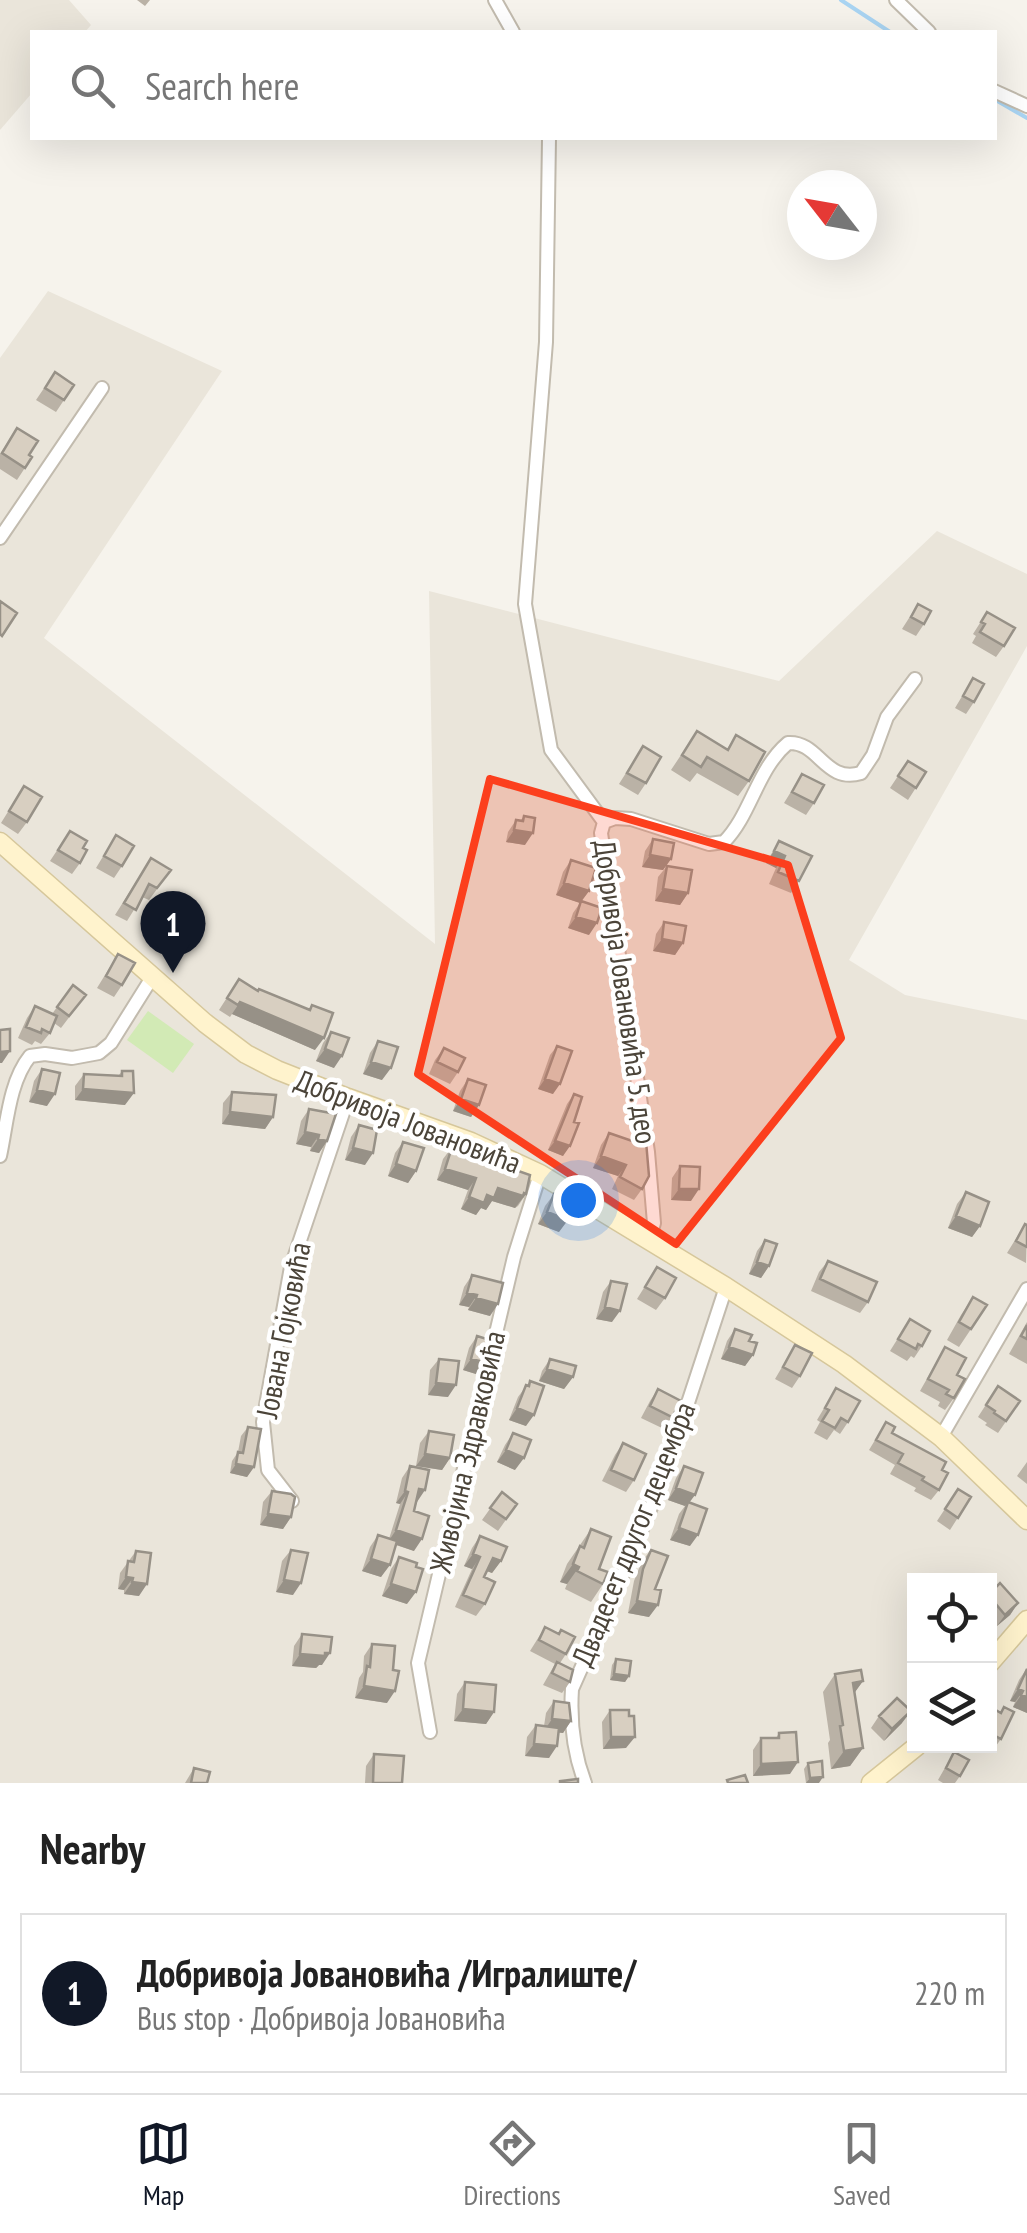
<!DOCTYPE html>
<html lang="en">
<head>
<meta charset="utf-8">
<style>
  :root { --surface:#fff; --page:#f2f2f2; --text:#222; --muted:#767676; --line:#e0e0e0; --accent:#111827 }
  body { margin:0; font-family:"PT Sans Narrow",sans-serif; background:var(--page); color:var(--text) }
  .controls { position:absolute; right:30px; bottom:30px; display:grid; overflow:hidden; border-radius:0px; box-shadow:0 10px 40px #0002 }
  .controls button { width:90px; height:90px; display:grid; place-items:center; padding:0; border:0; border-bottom:2px solid var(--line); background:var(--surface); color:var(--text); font:50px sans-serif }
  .compass { position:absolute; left:787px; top:170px; width:90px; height:90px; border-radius:50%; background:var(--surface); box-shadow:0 10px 40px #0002; rotate:301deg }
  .you { position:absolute; left:578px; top:1200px; width:35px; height:35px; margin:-25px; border:8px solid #fff; border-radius:50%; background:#1a73e8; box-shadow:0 0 0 15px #1a73e833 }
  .badge { display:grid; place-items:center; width:65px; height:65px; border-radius:50%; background:var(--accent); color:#fff; font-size:32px; font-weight:700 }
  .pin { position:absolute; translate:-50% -82px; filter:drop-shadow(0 2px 5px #0008) }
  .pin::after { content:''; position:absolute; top:52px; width:35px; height:30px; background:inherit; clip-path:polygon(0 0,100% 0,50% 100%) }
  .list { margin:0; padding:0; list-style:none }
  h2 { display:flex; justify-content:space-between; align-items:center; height:130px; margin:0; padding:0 40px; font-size:42px }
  h2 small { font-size:32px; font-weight:400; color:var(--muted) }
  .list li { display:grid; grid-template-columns:65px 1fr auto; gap:30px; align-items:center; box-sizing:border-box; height:160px; margin:0 20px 20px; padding:0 20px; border:2px solid var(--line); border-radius:0px }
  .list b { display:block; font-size:38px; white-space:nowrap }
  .list p { margin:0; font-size:32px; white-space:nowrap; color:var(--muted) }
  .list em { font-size:32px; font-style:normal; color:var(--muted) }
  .icon { flex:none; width:55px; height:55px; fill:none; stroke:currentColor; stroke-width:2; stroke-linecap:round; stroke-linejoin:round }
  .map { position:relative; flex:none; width:1027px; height:1783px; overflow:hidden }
  .search { position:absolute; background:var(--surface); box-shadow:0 10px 40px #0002; left:30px; right:30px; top:30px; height:110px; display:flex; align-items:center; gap:25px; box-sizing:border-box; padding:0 35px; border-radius:0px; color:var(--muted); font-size:38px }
  .sheet { height:310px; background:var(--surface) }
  nav { display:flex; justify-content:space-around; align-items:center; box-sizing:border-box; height:140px; border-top:2px solid var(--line); background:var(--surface); font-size:28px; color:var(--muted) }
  nav a { display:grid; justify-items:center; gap:5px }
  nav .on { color:var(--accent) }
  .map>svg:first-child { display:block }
</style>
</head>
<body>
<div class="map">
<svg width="1027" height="1783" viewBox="0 0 1027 1783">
  <rect width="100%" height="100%" fill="#f6f3ec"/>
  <path fill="#eae5da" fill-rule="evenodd" d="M0,0h69l22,25 -6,7h-53v61l-32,37z
    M48,291l174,80 -178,267 391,306 -6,-353 350,90 158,-150 90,43v72l-178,314 56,35 122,25v763h-1027v-1425zM914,1580h76v166h-76z"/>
  <path fill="#d2eab5" d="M148,1011l46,33 -21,29 -46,-33z"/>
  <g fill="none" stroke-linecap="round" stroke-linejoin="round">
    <path stroke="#a9d4f2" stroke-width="4" d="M841,0l49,32
      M994,99l33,19"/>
    <g stroke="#c2bbae" stroke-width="16">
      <path id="street" d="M495,0l18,32
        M896,0l33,32
        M994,91l33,15
        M549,138l-3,204 -21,262 26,146 53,72
        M0,538l102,-150
        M604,822l11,-4 16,1 78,25 15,-2c27,-27 33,-73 64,-99 31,-2 37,41 73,30l12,-18 14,-38 28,-38
        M604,822l-3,11 47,319 6,71 -5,17
        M0,1156c7,-32 9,-74 30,-100l15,-2 27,4 27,-5 12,-10 42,-67
        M941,1437l86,-148
        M292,1501l-24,-31 -5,-48 28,-155 57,-169
        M430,1732l-12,-69 96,-406 26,-83
        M585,1783c-11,-29 -15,-63 -13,-94l55,-124 37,-89 62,-189"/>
    </g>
    <g stroke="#d6c79b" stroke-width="21">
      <path id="secondary" d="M0,842l205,181 41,31 31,16 71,28 123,44 69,32 186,113 118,77 97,73 86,83
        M990,1663l37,-43
        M871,1783l46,-37"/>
    </g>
    <use href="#street" stroke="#fff" stroke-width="12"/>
    <use href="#secondary" stroke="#fff3cd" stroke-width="18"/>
  </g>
  <path fill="#bab2a6" d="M137,0h13l-5,6z
    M55,372l19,13 -18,27 -20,-12z
    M17,428l12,27 3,2 -15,23 -17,-11v-15z
    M918,604l6,20 -8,12 -14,-7z
    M987,612l17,34 -8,11 -24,-14 4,-7 -3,-2z
    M973,678l1,24 -8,12 -11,-6z
    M697,731l30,18 9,-14 13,46 -11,15 -41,-23 -7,9 -19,-12z
    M643,746l3,37 -8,12 -19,-11z
    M908,761l18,11 -18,28 -18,-12z
    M802,774l12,29 -8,12 -22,-12z
    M24,786l3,36 -9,12 -17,-11z
    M524,816l1,29 -19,-3 2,-10 8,-12h5z
    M70,831l13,17 -3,15 -8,11 -22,-13z
    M116,835l6,31 -8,12 -18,-10z
    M653,839l18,20 -8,11 -21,-3 3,-16z
    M779,841l20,40 -8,12 -22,-9 7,-16 -10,-5z
    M151,858l20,12 -22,30 -7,-3 -15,24 -12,-6z
    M571,860l18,31 -8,11 8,33 -21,-7 5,-15 7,-10 -24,-8 7,-23z
    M667,866l21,27 -8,12 -25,-4 3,-24z
    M182,912v33l-8,12 -15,-10z
    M664,922l19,21 -8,12 -22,-4 3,-17z
    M118,954l4,31 -8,12 -17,-9z
    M239,979l19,11 51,20 3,-5 3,45 -83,-36 -2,3 -11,-7z
    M73,985l13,10 -25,33 -7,-5 -4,10 -9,11 -6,-3 -3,4 -14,-7 9,-20 8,-12 17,8z
    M331,1032l3,36 -18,-7 7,-18z
    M378,1041l4,39 -19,-6 7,-21z
    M557,1046l-4,48 -15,-5 12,-34z
    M444,1048l14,24 -8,12 -21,-10 6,-14z
    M42,1069l5,37 -18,-4 5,-21z
    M122,1071l3,34 -50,-5v-14l9,-12 35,1z
    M468,1079l11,26 -8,12 -18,-6 7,-20z
    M232,1092l41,25 -8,12 -43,-5 1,-21z
    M574,1094v28l-11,34 -15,-6 19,-46z
    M309,1109l18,32 -8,12 -9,-2 1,-4 -15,-3 5,-23z
    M359,1125l6,40 -20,-5 6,-23z
    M609,1133l26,9 7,47 -8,11 -22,-11 6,-13 -25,-8 8,-23z
    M403,1142l13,29 -8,12 -20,-7 7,-23z
    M452,1147l49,18 25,29 -8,12 -3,2 -23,-7 -6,9 -5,-2 -5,7 -15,-6 7,-19 -31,-10 6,-21z
    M680,1166l11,35 -20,-1 1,-22z
    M566,1192l-7,40 -21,-8 7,-18 9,-12 8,4z
    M966,1192l14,34 -8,11 -24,-9 9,-24z
    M1025,1224l2,1 -1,38 -19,-10z
    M765,1240l4,26 -8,12 -12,-4 8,-23z
    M828,1261l40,41 -8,11 -49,-22 8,-19z
    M657,1267l8,31 -9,12 -19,-11z
    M472,1275l18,41 -22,-6 1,-3 -10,-2 5,-18z
    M611,1281l1,41 -16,-3 7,-27z
    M973,1297l14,8 -28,42 -12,-7 14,-25z
    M910,1319l12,27 -8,12 -3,-2 -4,5 -17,-10z
    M1027,1322v42l-18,-10z
    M735,1329l14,12 4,14 -8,11 -24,-7 6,-18z
    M477,1336l-1,38 -13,-4 6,-22z
    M795,1345l5,31 -8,12 -17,-9z
    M945,1347l12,28 -3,23 -9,12 -7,-4 2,-4 -20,-11z
    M439,1359l9,38 -20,-2 2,-25z
    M550,1359l23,18 -9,12 -25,-8 3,-10z
    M530,1381l-4,45 -17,-6 9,-23z
    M998,1386l22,15 -22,32 -13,-8 2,-2 -9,-6z
    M836,1388l12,34 -8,12 -6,-4 -7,10 -13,-7 6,-11 -3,-2z
    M658,1389l14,28 -8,12 -23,-11 9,-17z
    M886,1422l6,11 50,37 -3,20 -8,10 -17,-9 2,-3 -26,-14 5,-9 -26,-15z
    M248,1427l6,40 -7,10 -17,-4 2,-12 6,-9 3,-16z
    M429,1431l21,27 -8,12 -26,-4 4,-23z
    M513,1433l2,37 -18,-8 8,-17z
    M623,1443l11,37 -8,12 -24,-11 13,-26z
    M1027,1462v22l-10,-8z
    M410,1466l7,36 -3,9v40l-18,-6 -15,32 -19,-6 8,-24 8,-12 11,4 11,-35 -4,-1 6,-25z
    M684,1466l6,37v43l-20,-6 9,-26 6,-8 -17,-6 8,-22z
    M958,1489l13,8 -21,33 -13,-9z
    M272,1491l19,26 -8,12 -23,-4 3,-23z
    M502,1492l15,12 -19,27 -16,-11z
    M591,1529l12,55 -12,18 -26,-13 2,-5 -7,-2 7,-18z
    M480,1536l21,25 -9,12 -5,-2 -3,6 1,27 -9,12 -21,-9 17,-38 -8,-3 8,-18z
    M291,1550l2,45 -17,-3 6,-31z
    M651,1550l4,39 -6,28 -21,-4 6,-32 8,-20z
    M136,1551l3,45 -15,-2v-4l-6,-1 2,-16z
    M399,1557l8,47 -25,-8 9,-27z
    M990,1593l28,10 -8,12 -13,11 -7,-8z
    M545,1627l21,27 -6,9 10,19 -8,11 -19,-8 12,-21 -25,-13z
    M302,1634l20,31h-3l-3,3 -24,-2 2,-20z
    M372,1644l15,59 -32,-5 4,-20 4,-6 1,-16z
    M616,1659l13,17 -4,6 -15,-2 2,-15z
    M1027,1668v45l-14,-6 2,-5 -5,-1 9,-21z
    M835,1674l28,7 -9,12 9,55 -13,18 -19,3 -3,-26 2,-3 -7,-48z
    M465,1682l29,30 -8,12 -32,-3 3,-27z
    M914,1697v16l-7,-6z
    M554,1701l17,20 -8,12 -5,-1 -9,26 -24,-2 2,-19 9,-12 8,1 2,-13z
    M1004,1707l-3,32 -8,11 -10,-4h7v-35l10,1z
    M610,1710l19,6 -3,32 -23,1 -1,-27z
    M879,1716l23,7 -18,18 -13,-13z
    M779,1733l11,41 -37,2v-26l8,-12h15z
    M954,1752l6,24 -5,7h-12l-5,-3z
    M374,1754l28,29h-37l1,-17z
    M808,1763l11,20h-13l-2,-14z
    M194,1768l13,15h-22z"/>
  <path fill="#979187" d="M514,830l19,3 -8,12 -19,-3z
    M774,851l11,5 -9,12 -10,-5z
    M650,855l21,4 -8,11 -21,-3z
    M564,883l25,8 -9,12 -24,-8z
    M663,889l25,4 -8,12 -25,-4z
    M576,917l21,6 -8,12 -21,-7z
    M662,939l21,4 -8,12 -22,-4z
    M240,1002l84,36 -9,12 -83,-36z
    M325,1049l17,7 -8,12 -18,-7z
    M10,1051l-8,12h-2v-11z
    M371,1062l20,6 -9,12 -19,-6z
    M545,1079l15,5 -7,10 -15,-5z
    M83,1089l51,4 -9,12 -50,-5z
    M37,1090l18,4 -8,12 -18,-4z
    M461,1099l18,6 -8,12 -18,-6z
    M230,1112l43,5 -8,12 -43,-5z
    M305,1132l14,3 -8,12 -15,-3z
    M318,1139l9,2 -8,12 -9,-2z
    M555,1141l15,5 -7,10 -15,-6z
    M353,1148l20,5 -8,12 -20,-5z
    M601,1156l25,9 -8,11 -25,-8z
    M396,1164l20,7 -8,12 -20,-7z
    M445,1169l31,9 -8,12 -31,-10z
    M498,1188l28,6 -11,14 -23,-7 -6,9 -5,-2 -5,7 -15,-6 8,-12 18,-2z
    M679,1189h20l-8,12 -20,-1z
    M547,1212l21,8 -9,12 -21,-8z
    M956,1216l24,10 -8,11 -24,-9z
    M757,1262l12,4 -8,12 -12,-4z
    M467,1293l10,2 -8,12 -10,-2z
    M476,1298l22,6 -8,12 -22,-6z
    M605,1307l15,4 -8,11 -16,-3z
    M729,1347l24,8 -8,11 -24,-7z
    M471,1359l13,3 -8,12 -13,-4z
    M547,1369l26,8 -9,12 -25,-8z
    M436,1383l20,2 -8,12 -20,-2z
    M517,1408l17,7 -8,11 -17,-6z
    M506,1450l18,8 -9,12 -18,-8z
    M425,1454l25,4 -8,12 -26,-4z
    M236,1464l18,3 -7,10 -17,-4z
    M676,1488l19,7 -9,12 2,-5 -3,4 -17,-6z
    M419,1489l6,1 -8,12 -6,-2z
    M405,1491l3,1 -8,12 -4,-1z
    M268,1514l23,3 -8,12 -23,-4z
    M679,1528l19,7 -8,11 -20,-6z
    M396,1530l26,9 -8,12 -26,-9z
    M473,1554l7,3 -8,12 -8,-3z
    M493,1558l8,3 -9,12 -8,-3z
    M371,1559l19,6 -9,12 -19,-6z
    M573,1564l6,3 -12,17 -7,-2z
    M126,1577l7,1 -9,12 -6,-1z
    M284,1580l17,3 -8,12 -17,-3z
    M132,1582l15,2 -8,12 -15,-2z
    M391,1584l25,8 -9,12 -25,-8z
    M637,1601l21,4 -9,12 -21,-4z
    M1018,1603l-8,12 -13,11 8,-11z
    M330,1653l-8,12h-3l-3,3 -24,-2 8,-12z
    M614,1674l15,2 -4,6 -15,-2z
    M863,1681l-13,18 3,-16z
    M364,1686l31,5 -8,12 -32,-5z
    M1018,1689l5,2 -8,11 -5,-1z
    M1021,1695l6,2v16l-14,-6z
    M463,1709l31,3 -8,12 -32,-3z
    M911,1711l-9,12 -18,18 8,-12z
    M552,1719l19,2 -8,12 -19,-2z
    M611,1737h24l-9,11 -23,1z
    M534,1744l23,2 -8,12 -24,-2z
    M863,1748l-13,18 -19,3 13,-18z
    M798,1762l-8,12 -37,2 8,-12z
    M823,1777l-4,6h-13l4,-5z"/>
  <path fill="#d8cfc1" stroke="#979187" stroke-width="2.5" d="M55,372l19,13 -10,15 -19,-12z
    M17,428l21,13 -9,14 3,2 -7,11 -23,-15z
    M0,601l17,12 -15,23 -2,-2z
    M918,604l13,7 -7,13 -13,-7z
    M987,612l28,16 -11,18 -24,-14 5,-8 -4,-2z
    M973,678l11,6 -10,18 -11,-6z
    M697,731l31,19 8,-15 29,17 -16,29 -42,-24 -6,10 -19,-12z
    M643,746l18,11 -15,26 -19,-10z
    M908,761l18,11 -10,16 -18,-12z
    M802,774l22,11 -10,18 -22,-11z
    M24,786l18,11 -15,25 -18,-11z
    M524,816l11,2 -2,15 -19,-3 2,-10 7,1z
    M70,831l17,10 -4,7 4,2 -7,13 -22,-13z
    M116,835l18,11 -12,20 -18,-10z
    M653,839l21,4 -3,16 -21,-4z
    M779,841l33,15 -13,25 -21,-9 7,-16 -11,-5z
    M151,858l20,12 -14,18 -8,-4 -13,26 -12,-7z
    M571,860l25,8 -7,23 -25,-8z
    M667,866l25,4 -4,23 -25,-4z
    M581,901l21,7 -5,15 -21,-6z
    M182,912l15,9 -15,24 -15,-10z
    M664,922l22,4 -3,17 -21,-4z
    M118,954l17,9 -13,22 -16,-9z
    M239,979l19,12 1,-2 51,21 2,-5 21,8 -9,25 -84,-36 -2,3 -11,-7z
    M73,985l13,10 -17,21 -12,-9z
    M35,1006l22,10 -7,17 -8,-4 -1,4 -15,-6z
    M10,1029v22l-10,1v-22z
    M331,1032l18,6 -7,18 -17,-7z
    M378,1041l20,6 -7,21 -20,-6z
    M557,1046l15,5 -12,33 -15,-5z
    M444,1048l21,10 -7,14 -21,-10z
    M42,1069l18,4 -5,21 -18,-4z
    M122,1071h11l1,22 -51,-4 1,-15 38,2z
    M468,1079l18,6 -7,20 -18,-6z
    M232,1092l44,3 -3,22 -43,-5z
    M574,1094l8,3 -8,25 5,1 -9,23 -15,-5z
    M309,1109l27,5 -9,27 -9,-2 1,-4 -14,-3z
    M359,1125l18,5 -4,23 -20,-5z
    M609,1133l26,9 11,-1 3,35 -7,13 -22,-12 6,-12 -25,-9z
    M403,1142l21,6 -8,23 -20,-7z
    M452,1147l32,10 18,6 -1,2 29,10 -4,19 -2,-1 -1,3 -25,-8 -4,10 -7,-3 -3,8 -15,-6 7,-19 -31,-9z
    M680,1166l20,1 -1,22h-20z
    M566,1192l11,4 -9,24 -21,-8 7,-18 10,4z
    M966,1192l23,10 -9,24 -24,-10z
    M1025,1224l2,1v22l-11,-6z
    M765,1240l12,4 -8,22 -12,-4z
    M828,1261l49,21 -9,20 -48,-23z
    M657,1267l19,11 -11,20 -20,-11z
    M472,1275l31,8 -5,21 -22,-6 1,-3 -10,-2z
    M611,1281l16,3 -7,27 -15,-4z
    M973,1297l14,8 -16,24 -12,-7z
    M910,1319l20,12 -8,15 -4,-2 -2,5 -18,-10z
    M1027,1325v14l-6,-3z
    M735,1329l17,6 -3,6 8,2 -4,12 -24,-8z
    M477,1336l13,4 -6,22 -13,-3z
    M795,1345l17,8 -12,23 -17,-9z
    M945,1347l21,11 -9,17 8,4 -11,19 -8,-4 3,-4 -21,-11z
    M439,1359l20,2 -3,24 -20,-2z
    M550,1359l26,7 -3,11 -26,-8z
    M530,1381l14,5 -10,29 -17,-7 9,-23 3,1z
    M998,1386l22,15 -14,20 -12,-8 1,-2 -9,-6z
    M836,1388l24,13 -12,21 -7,-4 -6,10 -13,-7 7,-11 -4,-2z
    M658,1389l23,12 -9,16 -22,-11z
    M886,1422l9,5 -3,6 54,29 -4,8 6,3 -9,17 -17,-10 2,-3 -26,-14 5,-9 -27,-14z
    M248,1427l13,2 -7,38 -18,-3 2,-12 5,1z
    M429,1431l25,4 -4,23 -25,-4z
    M513,1433l18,7 -7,18 -18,-8z
    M623,1443l23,11 -12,26 -23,-10z
    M410,1466l19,4 -4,20 -6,-1 -5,22 15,5 -7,23 -26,-9 12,-38 -3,-1z
    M684,1466l19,7 -8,22 -19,-7z
    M958,1489l13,8 -13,21 -13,-9z
    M272,1491l19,3 4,3 -4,20 -23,-3z
    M502,1492l15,12 -11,15 -16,-11z
    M688,1502l19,7 -9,26 -19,-7z
    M591,1529l20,8 -12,32 9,3 -5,12 -26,-13 2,-4 -6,-3 7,-18 4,2z
    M378,1535l19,6 -7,24 -19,-6z
    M480,1536l27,11 -6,14 -8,-3 -9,19 11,5 -10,22 -22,-9 17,-38 -7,-3z
    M291,1550l17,3 -7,30 -17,-3z
    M651,1550l17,6 -13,33 6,1 -3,15 -21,-4 6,-32z
    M136,1551l15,2 -4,31 -15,-2 1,-4 -7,-1 2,-16 6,1z
    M399,1557l18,6 -1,4 7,2 -7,23 -25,-8z
    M1000,1583l18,20 -13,12 -15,-18v-4z
    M545,1627l14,7 2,-4 14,7 -9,17 -27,-14z
    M302,1634l30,3 -2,16h-5v3l-25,-2z
    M372,1644l23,2 -2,24 6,1 -4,20 -31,-5 3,-20 3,1z
    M616,1659l15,2 -2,15 -15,-2z
    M557,1662l16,8 -3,12 -18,-9z
    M1027,1669v28l-6,-2 2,-4 -5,-2z
    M861,1670l2,11 -10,2 10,65 -19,3 -4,-25 3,-1 -8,-51z
    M465,1682l31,3 -2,27 -31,-3z
    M897,1698l14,13 -19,18 -13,-13z
    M554,1701l15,2 2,18 -19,-2z
    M1004,1707l10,5 -13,27 -11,-6v-21l2,-4 9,5z
    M610,1710h19v6h5l1,21h-24z
    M536,1725l23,3 -2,18 -23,-2z
    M796,1732l2,30 -37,2v-26h18v-5z
    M954,1752l15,8 -9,16 -14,-8z
    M374,1754l30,2 -2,27h-29z
    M822,1761l1,16 -13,1 -2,-15z
    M194,1768l16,4 -3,11h-16z
    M745,1775l3,8h-20l-1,-3z
    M578,1779v4h-18v-2z"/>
  <path fill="#fc3f1d" fill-opacity="0.2" stroke="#fc3f1d" stroke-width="8" stroke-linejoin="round" d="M490,779l298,86 53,173 -165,206 -258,-170z"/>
  <g text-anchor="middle" stroke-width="9" stroke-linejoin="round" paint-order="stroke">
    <g font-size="30" fill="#4b4439" stroke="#fff">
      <text transform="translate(625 992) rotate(82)" y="10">Добривоја Јовановића 5. део</text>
      <text transform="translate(408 1122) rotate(21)" y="10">Добривоја Јовановића</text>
      <text transform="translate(284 1330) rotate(-79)" y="10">Јована Гојковића</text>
      <text transform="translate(468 1452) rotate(-77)" y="10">Живојина Здравковића</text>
      <text transform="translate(634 1534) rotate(-68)" y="10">Двадесет другог децембра</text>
    </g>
  </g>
</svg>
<div class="controls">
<button><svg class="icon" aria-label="locate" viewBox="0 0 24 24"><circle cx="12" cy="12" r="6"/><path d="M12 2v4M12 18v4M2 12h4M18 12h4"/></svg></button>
<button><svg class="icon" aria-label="layers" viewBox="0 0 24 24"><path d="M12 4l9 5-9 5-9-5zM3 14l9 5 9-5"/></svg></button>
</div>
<svg class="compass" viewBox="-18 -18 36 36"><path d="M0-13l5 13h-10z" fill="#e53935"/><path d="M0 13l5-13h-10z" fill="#767676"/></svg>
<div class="you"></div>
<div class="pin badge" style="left:173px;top:973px">1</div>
<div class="search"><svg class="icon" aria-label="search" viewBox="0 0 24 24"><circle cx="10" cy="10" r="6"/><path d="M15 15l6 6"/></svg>Search here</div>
</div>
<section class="sheet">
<h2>Nearby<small></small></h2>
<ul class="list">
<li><span class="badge">1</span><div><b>Добривоја Јовановића /Игралиште/</b><p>Bus stop · Добривоја Јовановића</p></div><em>220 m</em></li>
</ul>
</section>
<nav>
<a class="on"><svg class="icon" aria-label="map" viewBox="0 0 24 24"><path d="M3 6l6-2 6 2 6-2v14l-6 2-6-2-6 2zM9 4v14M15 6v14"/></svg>Map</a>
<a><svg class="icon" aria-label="directions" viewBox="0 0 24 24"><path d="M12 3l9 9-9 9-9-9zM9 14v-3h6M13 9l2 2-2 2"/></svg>Directions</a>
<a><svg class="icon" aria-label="saved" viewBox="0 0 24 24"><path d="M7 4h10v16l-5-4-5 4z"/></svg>Saved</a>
</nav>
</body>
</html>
